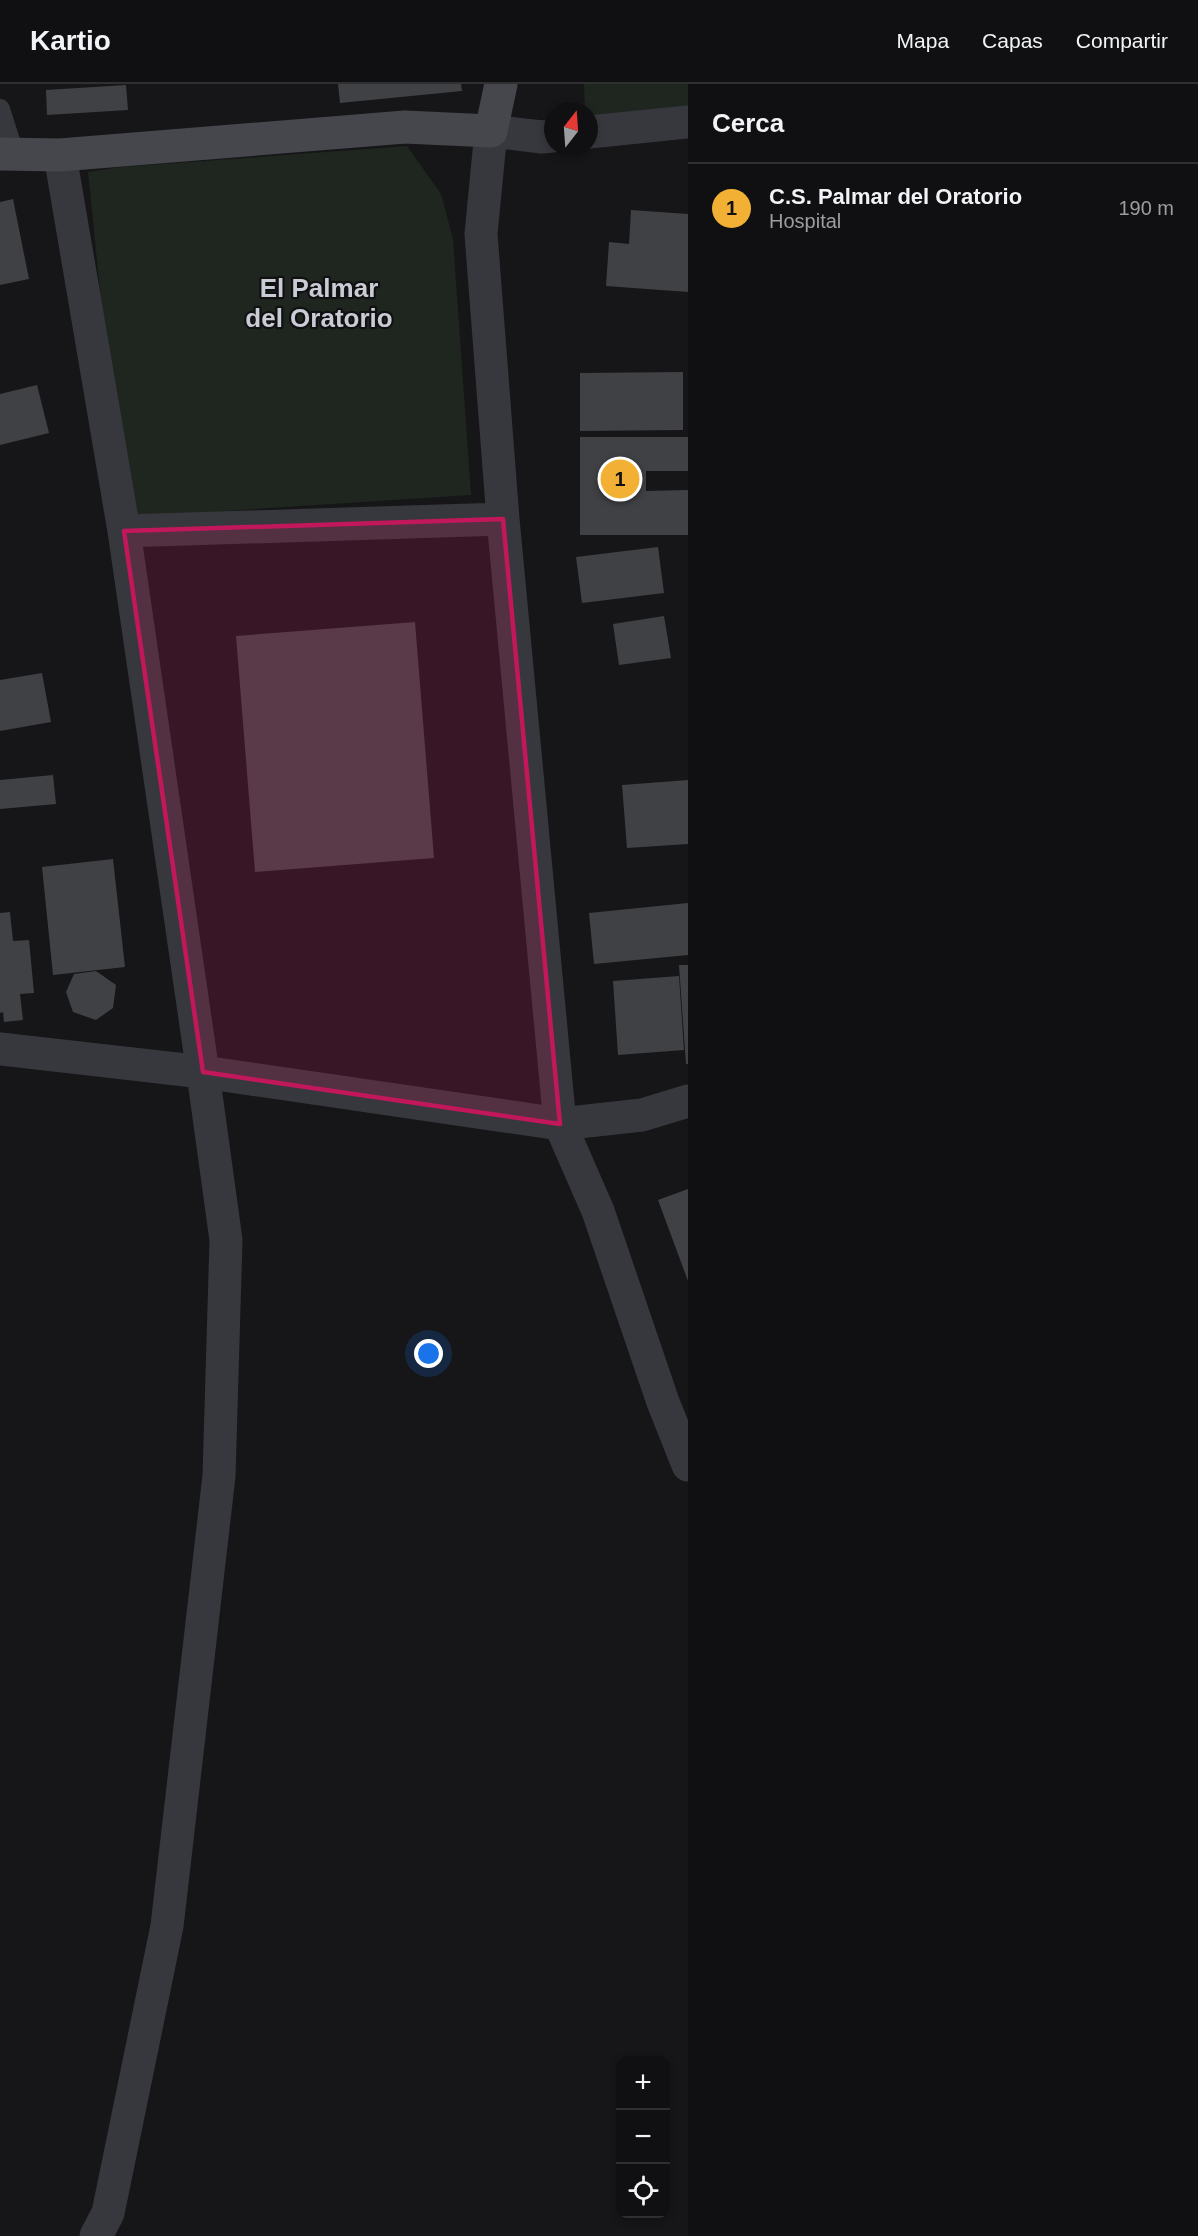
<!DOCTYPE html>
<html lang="es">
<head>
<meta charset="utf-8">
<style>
  :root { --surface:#101012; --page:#19191b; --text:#f1f3f6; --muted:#9c9d9f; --line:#303032; --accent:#f2b134 }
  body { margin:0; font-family:Helvetica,sans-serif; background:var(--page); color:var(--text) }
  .controls { position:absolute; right:18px; bottom:18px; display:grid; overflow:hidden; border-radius:12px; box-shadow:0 3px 9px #0003 }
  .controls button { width:54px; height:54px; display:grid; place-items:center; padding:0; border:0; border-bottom:2px solid var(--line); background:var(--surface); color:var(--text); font:30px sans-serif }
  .compass { position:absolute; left:544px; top:18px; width:54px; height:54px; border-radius:50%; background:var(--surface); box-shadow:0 3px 9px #0003; rotate:17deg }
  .you { position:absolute; left:429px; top:1270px; width:21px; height:21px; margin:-15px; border:4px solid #fff; border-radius:50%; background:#1a73e8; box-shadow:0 0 0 9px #1a73e833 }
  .badge { display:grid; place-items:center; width:39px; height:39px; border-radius:50%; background:var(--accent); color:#111; font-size:20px; font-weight:700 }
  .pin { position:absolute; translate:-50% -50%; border:3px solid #fff; box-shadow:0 2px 6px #0006 }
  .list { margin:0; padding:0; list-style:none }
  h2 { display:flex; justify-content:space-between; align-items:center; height:78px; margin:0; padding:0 24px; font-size:26px }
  h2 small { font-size:20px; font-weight:400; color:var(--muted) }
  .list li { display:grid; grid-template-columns:39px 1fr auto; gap:18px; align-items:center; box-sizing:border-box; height:90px; padding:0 24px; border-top:2px solid var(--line) }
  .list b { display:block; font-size:22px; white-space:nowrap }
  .list p { margin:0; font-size:20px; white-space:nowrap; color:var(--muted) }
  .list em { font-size:20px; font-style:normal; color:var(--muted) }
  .icon { flex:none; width:33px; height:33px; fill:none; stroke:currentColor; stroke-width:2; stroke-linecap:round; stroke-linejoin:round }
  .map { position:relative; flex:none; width:688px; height:2152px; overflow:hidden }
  header { display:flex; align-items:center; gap:36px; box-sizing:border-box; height:84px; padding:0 30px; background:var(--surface); border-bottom:2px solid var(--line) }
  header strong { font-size:28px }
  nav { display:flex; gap:33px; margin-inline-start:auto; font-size:21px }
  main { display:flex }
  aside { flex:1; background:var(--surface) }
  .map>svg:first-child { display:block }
</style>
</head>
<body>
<header>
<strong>Kartio</strong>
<nav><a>Mapa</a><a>Capas</a><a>Compartir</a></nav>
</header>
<main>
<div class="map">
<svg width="688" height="2152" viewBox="0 0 688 2152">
  <rect width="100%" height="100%" fill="#161618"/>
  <path fill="#1e261f" d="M584,0h104v22l-99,10v-5h-4z
    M407,62l34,48 12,45 18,256 -338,22 -28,-178 -17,-167 34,-5z"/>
  <path fill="#404145" d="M338,0h123l1,7 -122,12z
    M126,1l2,25 -81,5 -1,-25z
    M13,115l16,80 -29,6v-83z
    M631,126l57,4v78l-82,-6 3,-44 20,2z
    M683,288v58l-103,1v-58z
    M37,301l12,48 -49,12v-51z
    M580,353h108v34h-42v20l42,-1v45h-108z
    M658,463l6,46 -82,10 -6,-46z
    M664,532l7,42 -52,7 -6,-41z
    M415,538l19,236 -179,14 -19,-236z
    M42,589l9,49 -51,9v-51z
    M53,691l3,29 -56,5v-29z
    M688,696v64l-61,4 -5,-63z
    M113,775l12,108 -72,8 -11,-108z
    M688,819v52l-94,9 -5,-51z
    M10,828l3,29 16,-1 5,53 -14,1 3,26 -19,2 -1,-10 -3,1v-100z
    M679,881h9v99h-2z
    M96,887l20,14 -3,23 -17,12 -23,-8 -7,-20 8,-18z
    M679,892l5,74 -66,5 -5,-74z
    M688,1105v92l-30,-81z"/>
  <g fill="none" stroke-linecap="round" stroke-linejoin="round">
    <path stroke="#37383d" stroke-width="20" d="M0,25l14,44"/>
    <path stroke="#37383d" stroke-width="33" d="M589,48l99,-10
      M553,52l-11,1 -51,-6 -10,103 22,285 57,605 38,87 65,191 25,63
      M60,71l64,376 78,535 24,174 -7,236 -52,450 -59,287 -12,23
      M124,447l379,-12
      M0,965l203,23 357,52 82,-9 46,-14"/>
    <path stroke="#45474d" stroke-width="33" d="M0,70l60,1 345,-28 86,4 10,-47"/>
  </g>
  <path fill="#c2185b" fill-opacity="0.2" stroke="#c2185b" stroke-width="4.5" stroke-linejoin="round" d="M503,435l57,605 -357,-52 -79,-541z"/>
  <g text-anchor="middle" stroke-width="4.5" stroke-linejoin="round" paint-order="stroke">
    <g font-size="26" font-weight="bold" fill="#c9ccd4" stroke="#111113">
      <text x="319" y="213">El Palmar<tspan x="319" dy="30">del Oratorio</tspan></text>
    </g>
  </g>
</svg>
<div class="controls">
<button>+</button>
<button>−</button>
<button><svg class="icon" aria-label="locate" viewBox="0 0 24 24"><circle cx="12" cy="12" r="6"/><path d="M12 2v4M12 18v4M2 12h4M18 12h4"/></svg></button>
</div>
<svg class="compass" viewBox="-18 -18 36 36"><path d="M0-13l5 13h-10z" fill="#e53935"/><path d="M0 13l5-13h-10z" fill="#9c9d9f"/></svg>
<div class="you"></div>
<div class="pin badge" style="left:620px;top:395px">1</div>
</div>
<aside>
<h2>Cerca<small></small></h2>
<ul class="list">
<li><span class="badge">1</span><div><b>C.S. Palmar del Oratorio</b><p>Hospital</p></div><em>190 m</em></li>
</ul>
</aside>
</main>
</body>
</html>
